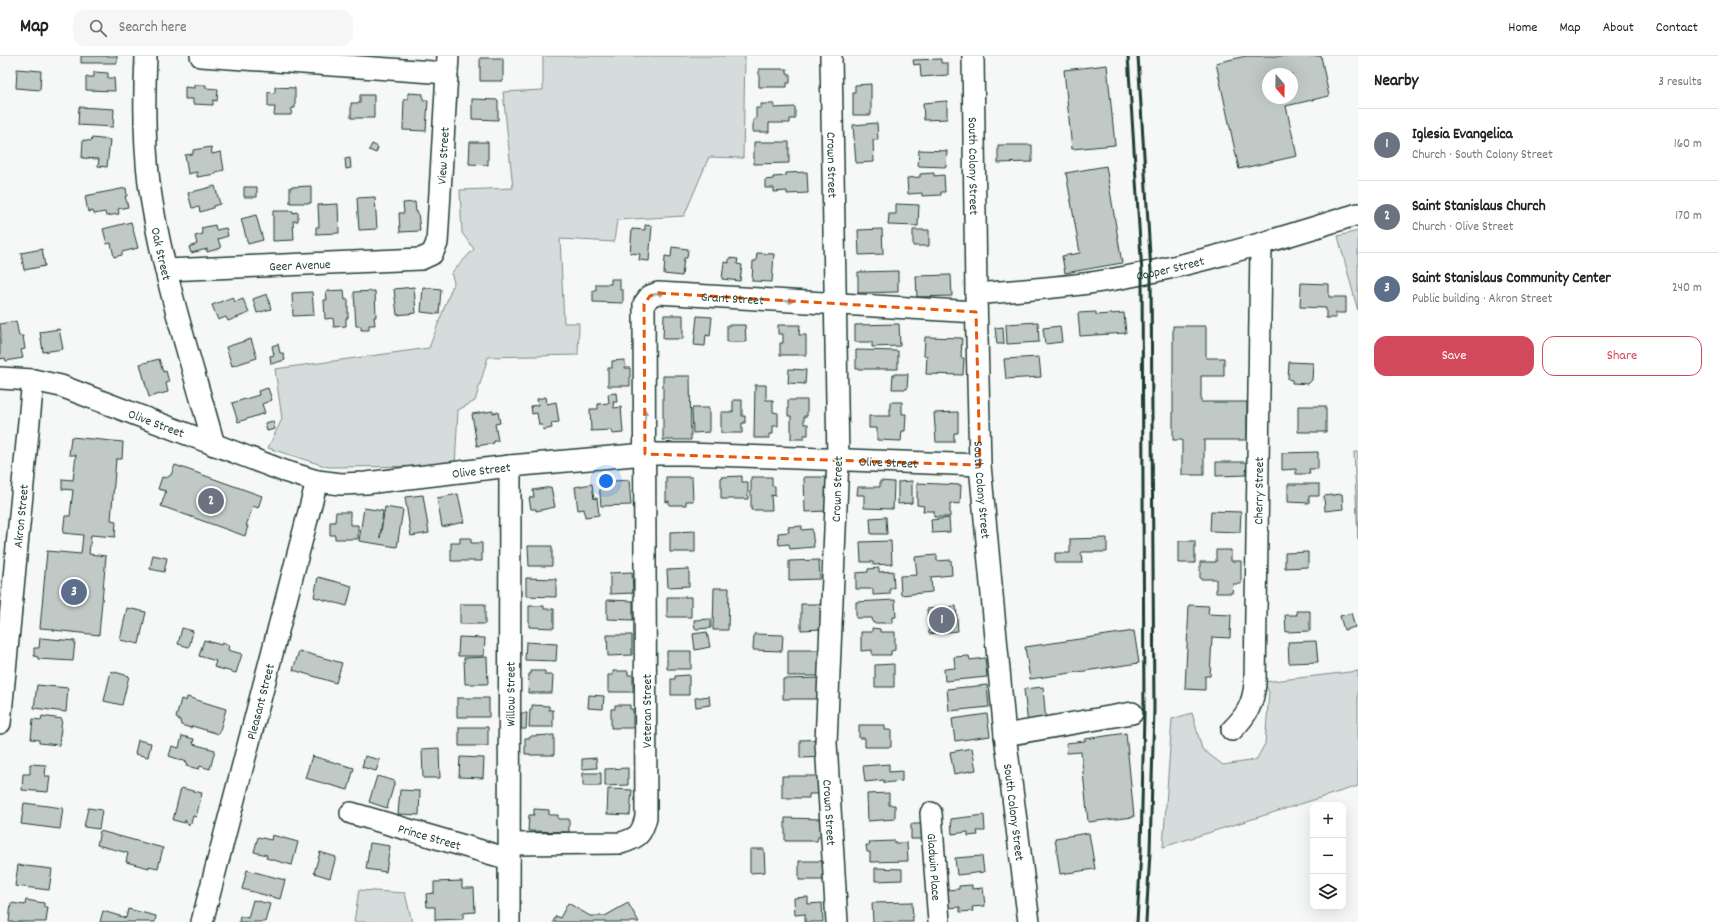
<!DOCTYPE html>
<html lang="en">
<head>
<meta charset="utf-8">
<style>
  :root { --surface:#fff; --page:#f6f6f6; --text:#222; --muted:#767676; --line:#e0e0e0; --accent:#d1495b }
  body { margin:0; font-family:Dekko,sans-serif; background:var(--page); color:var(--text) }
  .controls { position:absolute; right:12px; bottom:12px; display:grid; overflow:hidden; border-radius:8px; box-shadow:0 4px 16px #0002 }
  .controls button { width:36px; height:36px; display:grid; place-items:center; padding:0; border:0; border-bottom:1px solid var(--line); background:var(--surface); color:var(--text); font:20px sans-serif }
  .compass { position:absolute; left:1262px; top:12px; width:36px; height:36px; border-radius:50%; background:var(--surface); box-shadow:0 4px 16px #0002; rotate:160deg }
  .you { position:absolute; left:606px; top:425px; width:14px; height:14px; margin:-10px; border:3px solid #fff; border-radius:50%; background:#1a73e8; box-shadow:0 0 0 6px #1a73e833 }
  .badge { display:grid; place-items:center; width:26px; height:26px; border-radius:50%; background:var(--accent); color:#fff; font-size:13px; font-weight:700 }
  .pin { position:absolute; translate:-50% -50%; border:2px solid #fff; box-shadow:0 1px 4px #0006 }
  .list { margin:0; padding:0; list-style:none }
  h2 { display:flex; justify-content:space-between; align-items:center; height:52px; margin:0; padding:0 16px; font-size:17px }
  h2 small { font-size:13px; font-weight:400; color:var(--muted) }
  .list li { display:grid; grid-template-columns:26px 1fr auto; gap:12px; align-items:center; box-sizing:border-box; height:72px; padding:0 16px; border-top:1px solid var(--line) }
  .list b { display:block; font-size:15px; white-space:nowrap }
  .list p { margin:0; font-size:13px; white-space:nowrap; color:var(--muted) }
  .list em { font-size:13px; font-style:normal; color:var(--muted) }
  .actions { display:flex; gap:8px; padding:12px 16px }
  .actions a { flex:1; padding:9px 0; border:1px solid var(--accent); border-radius:12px; text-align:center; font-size:14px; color:var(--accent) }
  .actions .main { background:var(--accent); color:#fff }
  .icon { flex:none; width:22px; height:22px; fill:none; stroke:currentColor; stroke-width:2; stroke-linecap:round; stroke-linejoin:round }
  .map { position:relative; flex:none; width:1358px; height:866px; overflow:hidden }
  header { display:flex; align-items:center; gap:24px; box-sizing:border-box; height:56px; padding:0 20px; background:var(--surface); border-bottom:1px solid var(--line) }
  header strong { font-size:19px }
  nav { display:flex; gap:22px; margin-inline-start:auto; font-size:14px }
  .search { width:280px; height:36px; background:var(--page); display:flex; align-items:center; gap:10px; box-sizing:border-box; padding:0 14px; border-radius:12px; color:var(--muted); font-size:15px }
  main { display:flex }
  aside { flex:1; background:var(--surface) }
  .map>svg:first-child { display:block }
</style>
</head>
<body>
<header>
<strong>Map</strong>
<div class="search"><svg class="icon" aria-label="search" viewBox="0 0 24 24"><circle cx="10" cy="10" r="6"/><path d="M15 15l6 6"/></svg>Search here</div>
<nav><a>Home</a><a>Map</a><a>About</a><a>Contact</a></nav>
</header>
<main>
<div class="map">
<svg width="1358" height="866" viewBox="0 0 1358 866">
  <rect width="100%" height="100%" fill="#f6f7f7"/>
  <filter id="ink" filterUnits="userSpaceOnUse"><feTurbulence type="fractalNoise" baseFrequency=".025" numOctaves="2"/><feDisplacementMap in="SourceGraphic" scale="8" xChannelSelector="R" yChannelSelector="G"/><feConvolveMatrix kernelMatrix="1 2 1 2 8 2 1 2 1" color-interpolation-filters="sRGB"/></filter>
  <g filter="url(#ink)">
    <path fill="#d6dcdb" stroke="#7a8c88" d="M543,0h202l-2,102 -34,-1 -25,59 -67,4 -3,22 -54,-3 4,84h15l-1,32 -90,2 -13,44 -17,9 -3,56 -127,1 -60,-19 14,-29 -7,-50 154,-21 25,-66 -3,-9 23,-24 -12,-16 -2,-43 53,-2 -10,-96 40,-2z
      M1358,175v80l-20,-75z
      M1354,396h4v88z
      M1358,615v115l-195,61 9,-128 20,-6 10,36 21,16 33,-5 9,-16 4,-52 -5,-10z
      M359,834l46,3 7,29h-58z"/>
    <path fill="#c0c9c6" stroke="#1f3d34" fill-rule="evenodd" d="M81,0h36v7h-36z
      M1246,0h75l8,40 -43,10 11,50 -58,13 -23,-106zM1268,18h24v24h-24z
      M480,2h23v23h-23z
      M941,3v4h7v12l-27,2 -1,-13 -6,1 -1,-5z
      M1107,9l8,80 -43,4 -8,-79z
      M17,13l24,2 -1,19 -24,-2z
      M759,13h28v5h3v9h-3v4h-28z
      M94,16l14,1v5h6l1,13 -29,-1v-13h8z
      M871,28v31h-18v-22h2v-8z
      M194,29h12v3l12,1 -1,12 -4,-1v5l-20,-1v-5h-8v-12l9,1z
      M275,31l20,1v20h-3l-1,7h-17l1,-8h-7v-15l7,1z
      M408,37l15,1v6h5l-2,31 -23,-1 1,-31h4z
      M360,39h14v23h-23v-15h9z
      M472,43l26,1v20l-26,-1z
      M947,45v18l-23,1 -1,-17z
      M761,48h13v4l21,-1v12h-5v4h-21v9h-16v-12l3,-1v-11h5z
      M79,51l35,2 -1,18 -35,-2z
      M877,67l1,17h-5l1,22 -18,1 -3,-38z
      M92,82l18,2 -3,27 -9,-1 1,-7 -17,-1 1,-18 8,1z
      M470,86h18v23l-19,-1z
      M754,86h35v21l-35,1z
      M372,88l6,3 -2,6 -7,-3z
      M998,89h34v17l-34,1z
      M211,91l1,7 9,-2 3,18 -8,2v2l-19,3v-5l-9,2 -3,-19 8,-1v-4z
      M919,94l28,1 -1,16 -28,-1z
      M350,102l1,10 -5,1 -1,-10z
      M1106,110l16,97 -57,10 -3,-17 18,-3 -14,-80z
      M807,116l1,21 -21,1v-3l-13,1v-4h-9v-8l8,-1v-2l13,-1v-3z
      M934,117v3l10,-1 1,17h-4v3l-19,1v-3l-14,1 -1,-16 13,-1v-3z
      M215,130l5,18 -7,2v2l-13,4 -1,-5 -7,1 -4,-15z
      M311,130v17h-21v-16z
      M244,131h13v10h-13z
      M126,132l1,8h-2l3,11 -10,2 1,5 -13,2 -1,-4 -11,2 -1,-3 -5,1 -3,-16z
      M375,141l2,32 -18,1 -2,-32z
      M415,146l1,10h2l2,19 -20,1 -1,-19h5l-1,-10z
      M338,148l1,29 -23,1v-7h3l-1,-22z
      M896,148l23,1 -1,21 -30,-1 1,-11h7z
      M273,155h20v2l5,-1v9h-5l1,19 -21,1z
      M256,159l7,25 -15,4 -7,-25z
      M131,166l7,26 -16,4v3l-8,2 -3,-14 -4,1 -4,-15z
      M215,169l1,5 10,-2 2,8 -10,3 3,9 -14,4v-3l-16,4 -2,-6 8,-3 -2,-8 8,-2 -2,-6z
      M645,169l7,1 -3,35 -10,-1 1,-6 -10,-1 2,-24 13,1z
      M882,173l1,25 -24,1 -1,-25z
      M913,174h16v16h-16z
      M672,191l16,2 -1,9h-3l-2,18 -18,-2 1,-18 6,1z
      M42,193l3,17 -21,4 -3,-17z
      M757,197l17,1 -2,28 -20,-1 1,-20h3z
      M729,202l9,1 -1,5 5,1 -2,16 -18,-2 2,-17 5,1z
      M898,215v21l-40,1v-21z
      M951,219l1,21 -35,1 -1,-21z
      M611,223h9v11h3v13l-30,-1v-12h3v-6h15z
      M1301,227l28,1v13h17v16h-10v5h-10v-10l-26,-1z
      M414,231l2,26 -19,2 -3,-26z
      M423,231l18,2 -2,25 -18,-2z
      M344,234l1,10 3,-1v19h-2v8l-12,1 -1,-9 -8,1 -1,-19h3l-1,-9z
      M375,235l1,26h-2l1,8h-6v5h-8v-4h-5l-2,-34z
      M312,236l2,23 -21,1 -1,-23z
      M267,238l4,15 -14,4 -4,-14z
      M233,241l2,5 8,-3 6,14 -21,8 -2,-4 -8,3 -6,-15z
      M1096,256v3l28,-2 2,20 -46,3 -2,-23z
      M664,259h19v24h-20z
      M697,260l15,1 -2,19 -4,-1 -1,11 -11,-1z
      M16,265l3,15h4l2,13 -4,1 2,8 -17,3 -1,-3 -5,1v-22l1,-1 -1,-12z
      M1038,266l1,20 -32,2 -1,-20z
      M899,268l1,22 -28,1v-5h-17v-17z
      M727,269h18l1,17h-19z
      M778,269h22l-1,10h7v20h-26v-12h3v-9h-5z
      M1060,270l2,16 -17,2 -2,-16z
      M1173,270h33v32h18v18h-23v26h46v38h-43v35h-22v-35h-9z
      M1003,271l1,17h-7l-2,-16z
      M59,273l4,20 -20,3 -3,-20z
      M925,281l37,1 -1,20h3l-1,17 -37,-1 1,-18h-3z
      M251,283l6,19 -25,8 -6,-19z
      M278,288l2,9h3l2,7 -14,4 -1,-8 4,-1 -2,-9z
      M856,294l42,1v18h-42z
      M1039,301l2,20 -35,2 -2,-20z
      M159,303l4,13 3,-1 3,11 -3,1 2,9 -19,5 -9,-33z
      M624,304l1,8h5v18h-22v-18h4v-7z
      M1289,306l24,1 -1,17 -4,4 -16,-1v-3l-4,-1z
      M789,313l17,1 -1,14 -17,-1z
      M893,318h15l-1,15h-15z
      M663,320h27l1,64h-28z
      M755,329h11v15h7v12l5,1v13h-5v8h-4v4h-15z
      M268,332l4,12 -10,4 3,9 -27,9 -6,-19 27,-8 -1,-4z
      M616,337l1,9h-4l1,6 7,-1 2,26 -11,1 -1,-4 -20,1 -1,-22h8v-5l11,-1 -1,-9z
      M546,341l1,7 9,-2 3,20 -8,1 1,5 -9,2 -1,-5h-3l-2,-12 -5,1 -1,-8 7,-1 -1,-6z
      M733,344h9v16h3v7h-3v10h-21v-21h12z
      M788,344h19v16h-3v8h4v11h-4v4h-13v-23h-3z
      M890,346h12v12h4l-1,17h-3l-1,10 -24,-1v-12h-8v-12h21z
      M1298,350h28v26h-28z
      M692,352h17v24l-16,1z
      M493,355v2l5,-1 2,11 -5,1 3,17h-4v2l-17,3 -5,-32z
      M958,356v21h-4v9h-18l-2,-29z
      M273,365l2,8 -8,2 -2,-8z
      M71,381l52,5 -1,17h-6l-5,61 5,1 -1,16 -24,-2 -2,19 17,2 -7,79 -46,-5v-1l-13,-1 7,-77 34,3 2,-19 -20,-2 2,-17h5l3,-26 -11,-1v-10l11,1 3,-25h-7z
      M1318,396v17h-9l1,5h-14v-5l-14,1v-17z
      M1216,406h31v13l-31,1z
      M175,409l87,31 -4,12 -5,-2 -7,20h2l-3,10 -84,-30 5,-15 -8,-2 4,-12 4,1 5,-3z
      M742,420v6h6v17h-27v-22z
      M666,421h26l1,24h-7v4h-17v-4l-3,1z
      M751,421h21v9h3v10l-4,-1 1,15h-21z
      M804,421h23v34l-22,1z
      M629,424l2,25 -30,1 -2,-24z
      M880,425l14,1 -1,27 -29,-1v-13h-7l1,-8h22z
      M912,425v22l-14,1v-22z
      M917,427l44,2 -1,19 -10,-1v14h-16v-6h-11l1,-5 -7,-1z
      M592,428l2,15 3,-1 2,17 -14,2 -1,-8 -6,1 -3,-23z
      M1288,428h31v12h-10v7l-21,-1z
      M551,431l4,20 -19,4v-2h-5l-2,-11 5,-1 -1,-7z
      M458,438l6,28 -22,5 -5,-29z
      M1342,438l1,15 -18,2 -1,-15z
      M423,439l6,38 -18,3 -6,-39z
      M385,451l18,3 -6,37 -38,-6 5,-33 19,3 -3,27z
      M1211,455l30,1 -1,20 -30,-1z
      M336,456h14v13h8v14h-23v-4h-5v-13h5z
      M886,461l1,17h-16l-1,-16z
      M949,462l1,14 -18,1 -1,-13z
      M802,470v4l10,-1 2,18 -24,2 -1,-5 -10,1 -1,-12 11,-1 -1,-5z
      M695,475v21h-25v-20z
      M460,482h11v5h11v18h-31v-18h9z
      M1107,482v14h-26l1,11h-27v-10h15v-14z
      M891,485l1,23 -19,1v-3h-12l-1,-20z
      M1179,485h16v22h-16z
      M528,490h24v20h-23z
      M1216,494h15v11h10v23h-8l-1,9h-16v-14h-16v-17h16z
      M1308,496v15l-23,1v-15z
      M153,499l14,3 -3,14 -14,-3z
      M937,499v6l14,-1 1,15 -21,2 1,15 -31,3 -1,-19 17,-1 -2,-18z
      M819,504l1,19 -31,1v-19z
      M879,512v4l14,-1 1,17h-4v6l-17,1v-6h-17v-16l12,-1v-3z
      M689,513v17l-21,1 -1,-17z
      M632,516l1,21 -23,1v-21z
      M318,521l34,9 -5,20 -33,-9z
      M526,522l30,1v18l-30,-1z
      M714,532h15l-1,42h-15z
      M667,541h24v20h-24z
      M607,544l26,1v19l-26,-1z
      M895,544l1,17h-4v6h-19l-1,-5h-16v-16z
      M460,548h25v20h-25z
      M801,548h21l1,25 -22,1z
      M1189,549l20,1 -1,8 23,1 -1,23 -18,-1 -2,39h-5v14l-20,-1z
      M529,550h15v3h10v19l-25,-1z
      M956,550l2,25 -29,3 -2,-25z
      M127,552l19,4 -7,32 -19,-4z
      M1296,555h14v20l-24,1 -1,-17h12z
      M1351,557l4,14 -11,3 -4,-14z
      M711,563v9l-16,1 -1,-9z
      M182,572l11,3 -4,16 -11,-3z
      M872,572l8,1v3h15v18l-4,1v4h-19v-5l-11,1v-19h11z
      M1134,575l5,32 -109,16 -5,-32z
      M707,576l3,15 -15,3 -2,-16z
      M754,578l29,1 -1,16 -29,-1z
      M607,579h25v20l-24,1z
      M459,581l26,1 -1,18h-26z
      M40,582l35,3 -2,20 -35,-2v-2l-4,-1v-8h5z
      M204,584l17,5 1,-2 7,2 -1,5 14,4 -6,19 -22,-6 2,-6 -17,-5z
      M1316,585l2,21 -29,1 -1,-21z
      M526,586l31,2 -1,17 -31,-1z
      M788,594h37v26h-37z
      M299,595l43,12 -6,20 -43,-13z
      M667,595h24v18h-24z
      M969,600l1,4 15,-2 2,19 -42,4 -1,-12 11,-1 -1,-11z
      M487,601l1,27h-23l-1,-26z
      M894,608v23h-19v-22z
      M111,615l18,5 -7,29 -18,-4z
      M531,615h14v4h8l-1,18h-24l1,-19h2z
      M613,615h15v4h5v17h-25v-17h5z
      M689,619v20h-18v-16h4v-3z
      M824,622l1,21h-42v-20z
      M37,629l31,3 -2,24 -32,-4z
      M987,629l2,22 -40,4 -2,-22z
      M1043,631l3,36 -18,2 -4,-36z
      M589,639l15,1 -1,13 -15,-1z
      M709,640l1,9 -14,2 -1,-9z
      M187,641l39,12 -7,25 -27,-8 -1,2 -10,-3 -1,-5 -4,-2 5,-19 5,2z
      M457,642h32v19h-32z
      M532,649l17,1v4h4v17h-24l1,-17h2z
      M615,649h15v4h3v19h-22v-19h4z
      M521,657h6l-1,16h-5z
      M987,658l3,22 -35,5 -3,-22z
      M42,660l20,3 -3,26 -20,-2v-3l-8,-1 2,-20 8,1z
      M859,669h26v5h6v17h-26v-9h-6z
      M459,671h29v19h-29z
      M1126,677l8,84 -46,5 -7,-70 -14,1 -1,-10 19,-2v-2z
      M554,679v20h-24v-1h-5v-16h5l1,-2z
      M182,680l12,3 -1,5 22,6 -5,19 -10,-3 -1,3 -13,-3 1,-4 -18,-6 3,-10 7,2z
      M825,683v18l-25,1v-18z
      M138,684l13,3 -3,14 -13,-3z
      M439,692l1,30h-17l-1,-29z
      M972,692l4,22 -22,4 -4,-22z
      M312,700l42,12 -6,22 -43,-12z
      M365,700l15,4 -4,11 -14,-4z
      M460,701l24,1 -1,20 -24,-1z
      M596,702l1,10 -15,1v-10z
      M30,708l16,1 -1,11h5l-2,16 -26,-2 1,-16h7z
      M889,708v8l13,-1v10l-18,2v-3l-19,2 -2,-16z
      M628,712v17l-23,1v-17z
      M583,717h18v13h-18z
      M377,720l18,5 -8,27 -18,-6z
      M782,720h38v18h-11v4h-27z
      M181,732l21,5 -6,24 -3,-1 -2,7 -3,2 -3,-5v3l-12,-3z
      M608,733l24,1 -2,25 -23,-1z
      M400,734l20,1 -1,24 -21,-1z
      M889,737v12h6v14l-27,2 -1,-27z
      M24,747l39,5 -3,21 -39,-5z
      M88,752l14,2 -3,19 -15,-2z
      M534,753l15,1v5h9v4h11v13l-41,-1 1,-16h5z
      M984,759l1,16h-8l1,4 -10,1v-4l-16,2 -1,-15z
      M785,762l38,1 -1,18h-4l-1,4h-32z
      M911,768h16l1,15h-17z
      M100,775l63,17 -5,20 -9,-2v2l-23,-6 2,-9 -31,-8z
      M1089,777l6,36 -35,5 -5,-36z
      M272,779l26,7 -6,23 -26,-7 1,-3 -13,-3 4,-15 13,3z
      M895,785v2h12l1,18 -38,1v-10h-3l-1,-7h4l-1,-3z
      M370,787l20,3 -4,26 -20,-3z
      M750,793h14l1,23 -15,1z
      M320,796l16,5 -6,21 -16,-5z
      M982,800l2,16 -27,3 -2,-17z
      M799,805h24v19h-24z
      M18,809l34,4 -3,21 -34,-4z
      M875,812l27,1v11l-27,1z
      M247,814l38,10 -5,19 -38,-10z
      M462,825v7h12l1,24 -12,1v6l-28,1v-13h-8l-1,-13 8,-1v-11z
      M972,829v4l11,-1 2,18 -13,1 1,4 -13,1v-5l-12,1 -2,-18 13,-1v-3z
      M808,841v7l14,-1 1,19h-18v-8l-10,1 -1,-17z
      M26,844l18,3v4h4l-2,15h-37l2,-19 14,2z
      M253,844l17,4 -5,18h-26l1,-6 8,2z
      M912,846l1,20h-40l-1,-19z
      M568,847l22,13h15l23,-13 11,19h-86l3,-6 4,2z
      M128,853l28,7 -1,6h-55l3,-11 23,7z"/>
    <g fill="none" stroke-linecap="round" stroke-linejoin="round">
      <g stroke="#1f3d34" stroke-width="24">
        <g id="minor">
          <path id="s1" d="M146,0c-2,42 -2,85 3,127 12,88 42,177 65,262"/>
          <path d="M201,0l246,17"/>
          <path id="s2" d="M831,0l7,403 -12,284 11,179"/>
          <path id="s3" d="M973,0l3,238 4,171 25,270 24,187"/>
          <path id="s4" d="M166,214l255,-11 11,-5 5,-11 11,-187"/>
          <path id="s5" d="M976,238c42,-4 85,-6 127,-13 87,-14 171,-41 255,-67"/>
          <path id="s6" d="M0,322l33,2 28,6 223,85 33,10 24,3 25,-1 144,-17 135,-12h43l292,11"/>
          <path id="s7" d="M0,667l33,-343"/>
          <path id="s8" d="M1232,674c15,-15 21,-26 23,-46l6,-440"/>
          <path d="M1005,679l127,-22"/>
          <path id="s9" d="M351,757l158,46"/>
          <path id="s10" d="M931,757l8,109"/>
          <path id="s11" d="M510,788l111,-1c17,-5 21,-9 25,-26l-2,-513 6,-8 8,-3 318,19"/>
          <path id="s12" d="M202,866l115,-441"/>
          <path id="s13" d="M509,866l1,-456"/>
        </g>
      </g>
      <use href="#minor" stroke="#fff" stroke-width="21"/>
      <path stroke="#1f3d34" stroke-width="3" d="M1128,0l14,217 2,440 -3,138 -4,71
        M1138,0l13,216 3,437 -4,143 -4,70"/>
    </g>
    <defs><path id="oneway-solid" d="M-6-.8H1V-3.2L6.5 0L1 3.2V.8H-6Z"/></defs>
    <g fill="#8f9e9a">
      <use href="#oneway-solid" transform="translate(658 238) rotate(-6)"/>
      <use href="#oneway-solid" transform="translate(788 245) rotate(3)"/>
      <use href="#oneway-solid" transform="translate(645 359) rotate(-90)"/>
    </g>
  </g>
  <path fill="none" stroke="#e8590c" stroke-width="3" stroke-dasharray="8 5" stroke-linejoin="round" d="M658,237l318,19 4,153 -335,-11 -1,-150 6,-8z"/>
  <g text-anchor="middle" stroke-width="3" stroke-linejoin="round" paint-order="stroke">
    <g font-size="13" fill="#1f3d34" stroke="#fff">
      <text dy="5" stroke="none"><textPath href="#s4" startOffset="367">View Street</textPath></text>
      <text dy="5" stroke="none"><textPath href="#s2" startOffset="109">Crown Street</textPath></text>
      <text dy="5" stroke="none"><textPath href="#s3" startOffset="110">South Colony Street</textPath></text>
      <text dy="5" stroke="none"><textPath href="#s1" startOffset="199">Oak Street</textPath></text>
      <text dy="5" stroke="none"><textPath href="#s4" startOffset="134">Geer Avenue</textPath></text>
      <text dy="5" stroke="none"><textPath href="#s5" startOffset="196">Cooper Street</textPath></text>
      <text dy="5" stroke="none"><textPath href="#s11" startOffset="756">Grant Street</textPath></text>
      <text dy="5" stroke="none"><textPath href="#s6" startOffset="164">Olive Street</textPath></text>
      <text dy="5" stroke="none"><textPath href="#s6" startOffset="908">Olive Street</textPath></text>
      <text dy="5" stroke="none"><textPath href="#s6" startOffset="500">Olive Street</textPath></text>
      <text transform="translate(836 433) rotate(-88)" y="5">Crown Street</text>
      <text dy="5" stroke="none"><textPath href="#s3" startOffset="434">South Colony Street</textPath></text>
      <text dy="5" stroke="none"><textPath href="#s8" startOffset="246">Cherry Street</textPath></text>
      <text dy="5" stroke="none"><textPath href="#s7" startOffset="208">Akron Street</textPath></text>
      <text dy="5" stroke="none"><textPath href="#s13" startOffset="228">Willow Street</textPath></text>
      <text dy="5" stroke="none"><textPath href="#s12" startOffset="228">Pleasant Street</textPath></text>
      <text transform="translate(646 655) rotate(-90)" y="5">Veteran Street</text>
      <text dy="5" stroke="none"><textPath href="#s2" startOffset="757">Crown Street</textPath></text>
      <text dy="5" stroke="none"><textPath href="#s3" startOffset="758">South Colony Street</textPath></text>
      <text dy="5" stroke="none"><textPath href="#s9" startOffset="82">Prince Street</textPath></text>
      <text dy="5" stroke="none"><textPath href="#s10" startOffset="54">Gladwin Place</textPath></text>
    </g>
  </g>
</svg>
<div class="controls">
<button>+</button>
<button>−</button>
<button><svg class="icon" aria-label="layers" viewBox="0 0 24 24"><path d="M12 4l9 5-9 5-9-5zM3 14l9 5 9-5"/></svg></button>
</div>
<svg class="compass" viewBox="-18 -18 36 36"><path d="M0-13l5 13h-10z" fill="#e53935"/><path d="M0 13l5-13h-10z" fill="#767676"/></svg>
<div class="you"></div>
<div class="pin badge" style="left:942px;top:564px;background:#6b7280">1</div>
<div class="pin badge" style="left:211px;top:445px;background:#6b7280">2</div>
<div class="pin badge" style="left:74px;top:536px;background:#5c6f8a">3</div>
</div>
<aside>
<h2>Nearby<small>3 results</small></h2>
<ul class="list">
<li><span class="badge" style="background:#6b7280">1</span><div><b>Iglesia Evangelica</b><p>Church · South Colony Street</p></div><em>160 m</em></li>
<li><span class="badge" style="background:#6b7280">2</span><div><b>Saint Stanislaus Church</b><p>Church · Olive Street</p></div><em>170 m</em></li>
<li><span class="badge" style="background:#5c6f8a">3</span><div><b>Saint Stanislaus Community Center</b><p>Public building · Akron Street</p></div><em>240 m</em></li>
</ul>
<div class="actions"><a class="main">Save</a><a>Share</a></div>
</aside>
</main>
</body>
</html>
